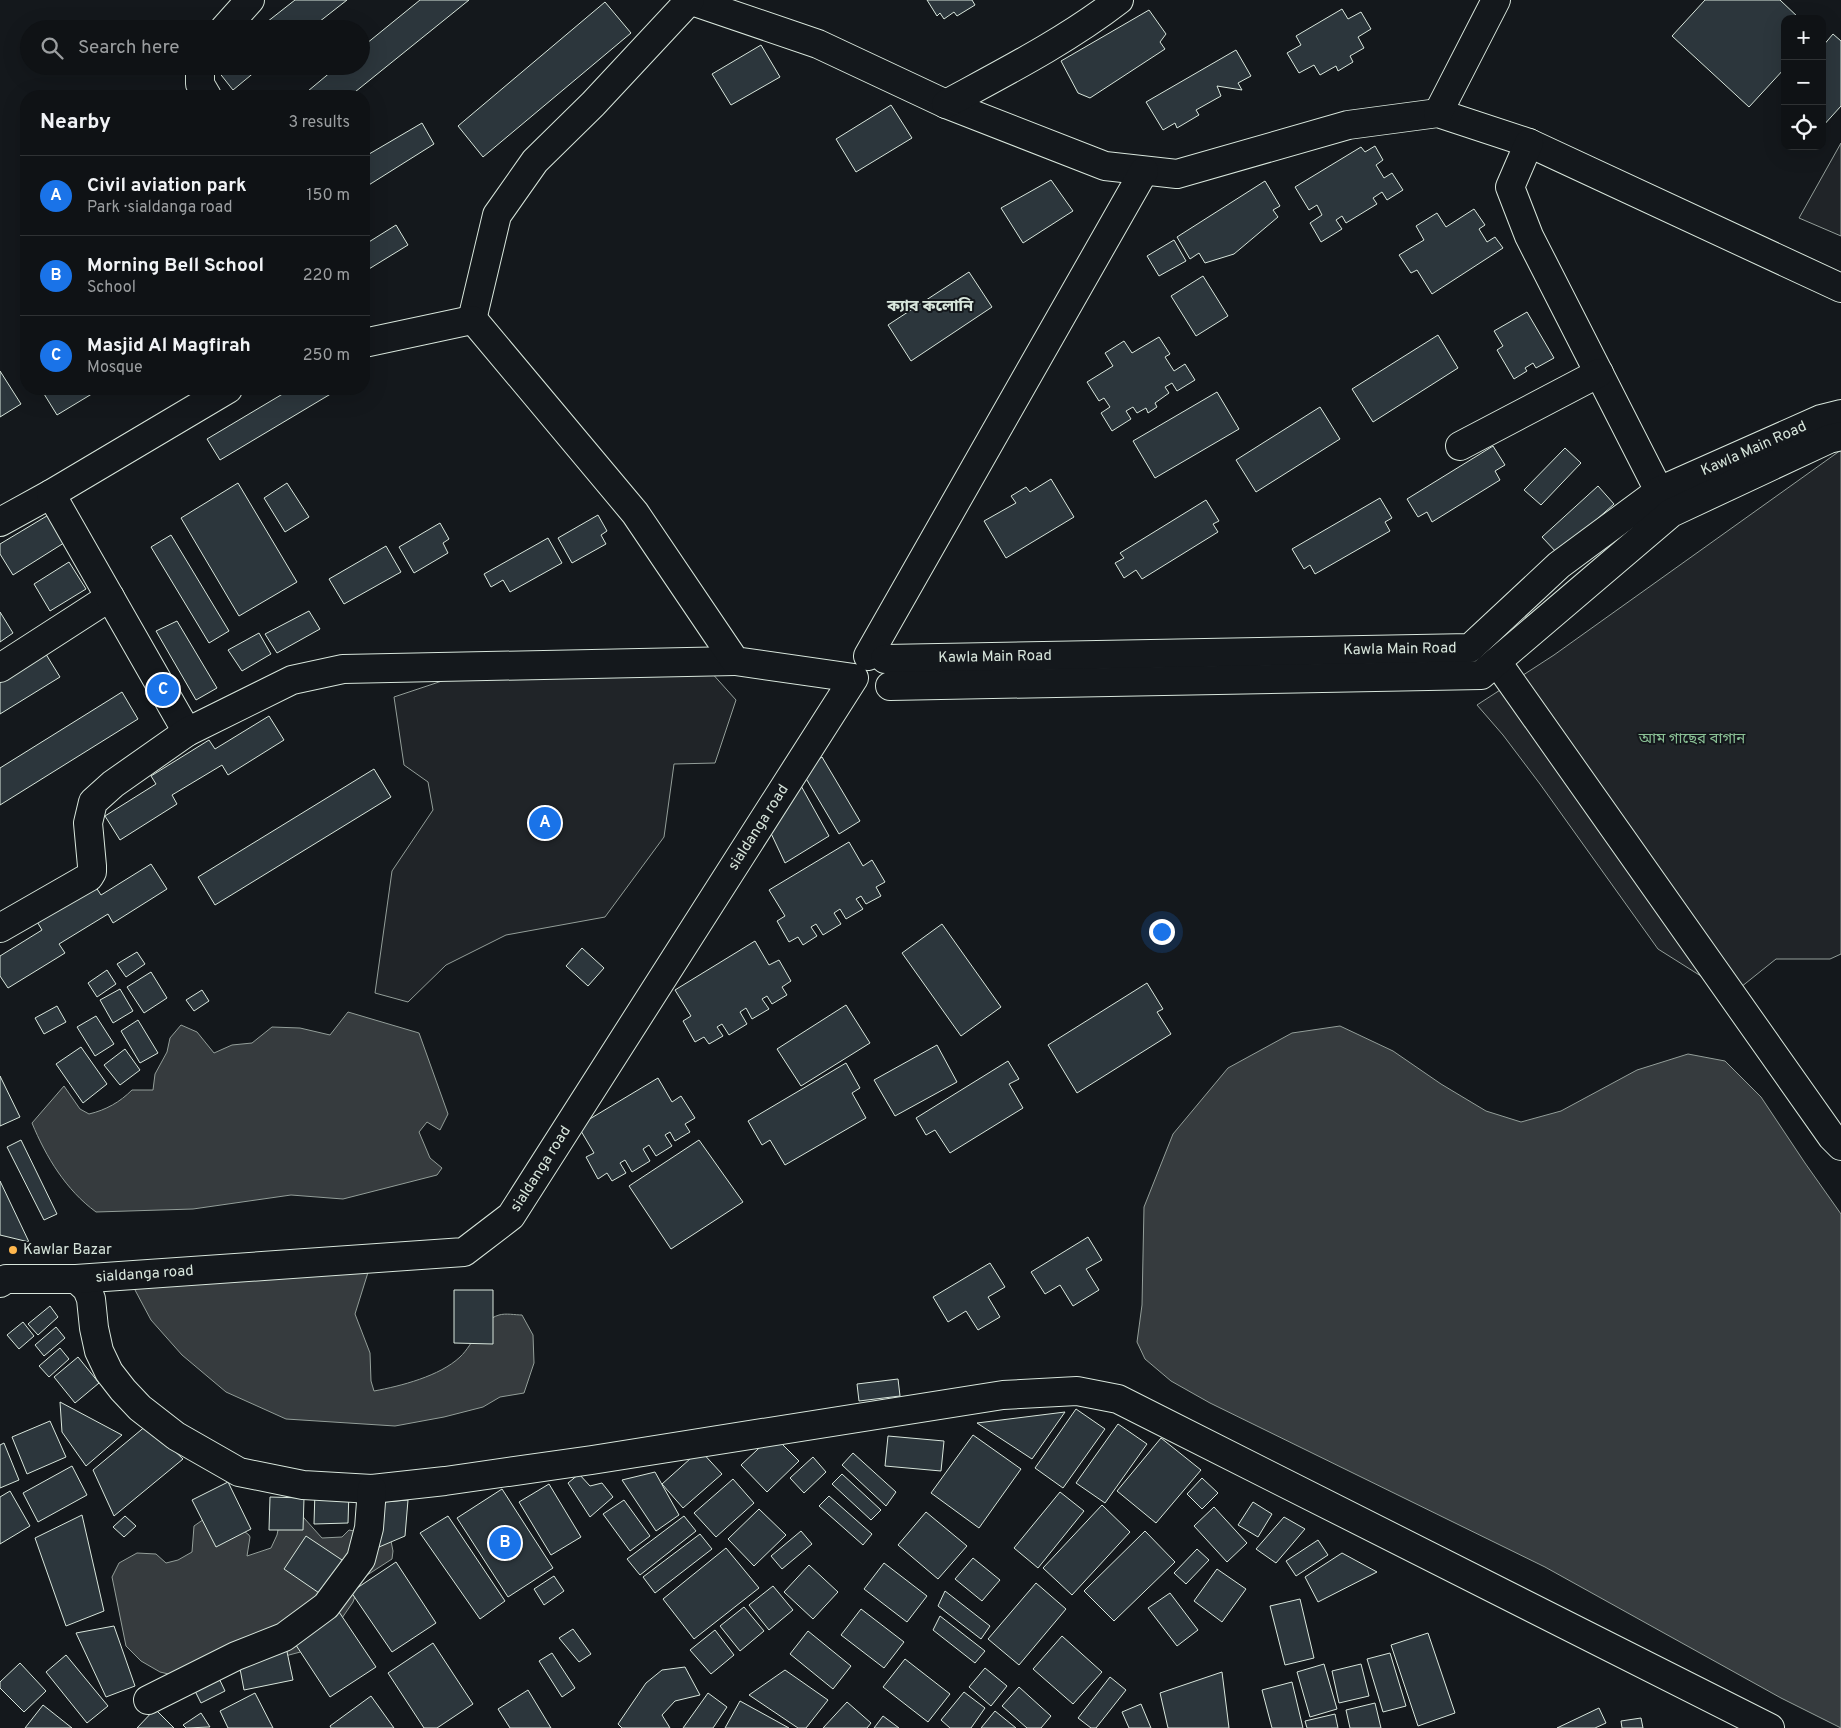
<!DOCTYPE html>
<meta charset="utf-8">
<style>
body{margin:0;font-family:Overpass,"Noto Sans Bengali",sans-serif;background:#181b1e;color:#f1f3f6}
.controls{position:absolute;right:15px;top:15px;display:grid;overflow:hidden;border-radius:10px;box-shadow:0 5px 20px #0002}
.controls button{width:45px;height:45px;display:grid;place-items:center;padding:0;border:0;border-bottom:1px solid #2f3234;background:#0f1215;color:#f1f3f6;font:25px sans-serif}
.you{position:absolute;left:1161px;top:931px;width:18px;height:18px;margin:-12px;border:4px solid #fff;border-radius:50%;background:#1a73e8;box-shadow:0 0 0 8px #1a73e833}
.badge{display:grid;place-items:center;width:32px;height:32px;border-radius:50%;background:#1a73e8;color:#fff;font-size:16px;font-weight:700}
.pin{position:absolute;translate:-50% -50%;border:2px solid #fff;box-shadow:0 1px 5px #0006}
.list{margin:0;padding:0;list-style:none}
h2{display:flex;justify-content:space-between;align-items:center;height:65px;margin:0;padding:0 20px;font-size:21px}
h2 small{font-size:16px;font-weight:400;color:#9b9ea0}
.list li{display:grid;grid-template-columns:32px 1fr auto;gap:15px;align-items:center;box-sizing:border-box;height:80px;padding:0 20px;border-top:1px solid #2f3234}
.list b{display:block;font-size:19px;white-space:nowrap}
.list p{margin:0;font-size:16px;white-space:nowrap;color:#9b9ea0}
.list em{font-size:16px;font-style:normal;color:#9b9ea0}
.icon{flex:none;width:28px;height:28px;fill:none;stroke:currentColor;stroke-width:2;stroke-linecap:round;stroke-linejoin:round}
.map{position:relative;flex:none;width:1841px;height:1728px;overflow:hidden}
.search{position:absolute;background:#0f1215;box-shadow:0 5px 20px #0002;left:20px;top:20px;width:350px;height:55px;display:flex;align-items:center;gap:12px;box-sizing:border-box;padding:0 18px;border-radius:28px;color:#9b9ea0;font-size:19px}
.panel{position:absolute;background:#0f1215;box-shadow:0 5px 20px #0002;left:20px;top:90px;width:350px;height:305px;border-radius:20px}
.map>svg:first-child{display:block}
.green{fill:#202428;stroke:#939e99}
.water{fill:#363b3e;stroke:#939e99}
.building{fill:#2c363c;stroke:#d8e6dc}
.lines{fill:none;stroke-linecap:round;stroke-linejoin:round}
.minor-casing{stroke:#d8e6dc;stroke-width:30}
.minor{stroke:#14181c;stroke-width:28}
.poi-dot{fill:#ffb74d;stroke:#14181c;stroke-width:2}
.labels{text-anchor:middle;dominant-baseline:central;stroke-width:4;stroke-linejoin:round;paint-order:stroke}
.street-label{font-size:15px;fill:#d8e6dc;stroke:#14181c}
.park-label{font-size:15px;fill:#8ac095;stroke:#14181c}
.poi-label{font-size:15px;fill:#d8e6dc;stroke:#14181c;text-anchor:start}
.neighbourhood-label{font-size:16px;font-weight:bold;fill:#d8e6dc;stroke:#14181c}
</style>
<div class="map">
<svg width="1841" height="1728" viewBox="0 0 1841 1728">
<rect width="100%" height="100%" fill="#14181c"/>
<g class="green">
<path d="M1841 143V236L1799 218Z"/>
<path d="M1841 450V954L1830 959H1776L1731 995 1658 949 1540 784 1503 735 1477 705 1554 655Z"/>
<path d="M710 671 736 700 715 763 674 764 664 837 605 917 506 935 446 965 408 1002 375 993 392 871 433 810 428 782 404 765 394 697 460 675Z"/>
</g>
<g class="water">
<path d="M348 1012 419 1033 448 1114 440 1130 427 1122 419 1132 430 1158 442 1168 437 1175 343 1199 291 1195 193 1209 96 1212C66 1190 46 1157 32 1123L64 1086 80 1109 89 1114C106 1110 120 1102 132 1090H153L155 1074 167 1052 170 1038 181 1025 197 1032 214 1053 232 1045 252 1043 272 1027 300 1028 330 1035Z"/>
<path d="M1340 1026 1393 1051 1441 1084 1486 1111 1521 1122 1561 1111 1637 1070 1688 1054 1725 1061 1761 1097 1805 1163 1841 1214V1728L1781 1698 1545 1567 1210 1403 1171 1381 1145 1359 1137 1342 1142 1305 1144 1207 1173 1134 1228 1068 1292 1033Z"/>
<path d="M370 1266 355 1314 370 1353 371 1381 374 1391C401 1386 440 1376 460 1357 474 1344 479 1321 499 1315 506 1313 515 1315 522 1315L533 1335 534 1363 524 1393 500 1397 483 1407 444 1417 395 1426 286 1419 226 1392 182 1355 151 1320 135 1290 161 1270Z"/>
<path d="M298 1508 304 1518 322 1538 342 1537 349 1530 380 1536 391 1541 393 1551 392 1559 361 1579 353 1602 331 1634 308 1650 194 1680 160 1672 141 1661 126 1646 112 1577 119 1563 137 1553 156 1554 166 1563 178 1560 192 1552 194 1526 217 1510 249 1535 250 1537 247 1556 271 1548 277 1535 280 1520Z"/>
</g>
<g class="building">
<path d="M295 0H347L310 29H258Z"/>
<path d="M420 0H469L350 96H302L338 66H361V48Z"/>
<path d="M927 0H972L975 5 957 16 954 12 944 19 940 13 937 16Z"/>
<path d="M1705 0H1780L1800 19H1785V68L1749 107 1672 36Z"/>
<path d="M605 2 631 33 483 157 458 126Z"/>
<path d="M1342 9 1348 19 1361 12 1371 29 1358 37 1364 48 1350 56 1353 62 1338 71 1336 66 1320 75 1314 65 1299 73 1287 53 1301 45 1296 36Z"/>
<path d="M1149 10 1166 34 1160 42 1165 49 1090 98 1078 93 1061 61Z"/>
<path d="M1833 34 1841 41V106L1822 127V47Z"/>
<path d="M761 45 780 77 731 105 712 74Z"/>
<path d="M1236 50 1251 76 1238 83 1242 90 1217 86 1221 96 1196 110 1199 115 1177 128 1175 123 1163 130 1146 102Z"/>
<path d="M214 66H262L233 90Z"/>
<path d="M891 105 912 138 856 172 836 139Z"/>
<path d="M422 123 434 144 364 188V157Z"/>
<path d="M1375 146 1383 160 1376 165 1384 178 1392 173 1403 190 1387 200 1382 192 1373 198 1377 204 1346 223 1342 216 1336 220 1342 229 1321 242 1310 223 1322 215 1317 205 1309 210 1295 187 1361 147 1365 152Z"/>
<path d="M1051 180 1073 211 1023 243 1001 208Z"/>
<path d="M1265 181 1280 206 1273 210 1278 217 1234 254 1205 263 1199 253 1190 259 1177 237Z"/>
<path d="M1474 209 1485 225 1479 229 1487 242 1495 237 1503 248 1432 294 1417 270 1411 273 1399 255 1424 240 1416 226 1437 213 1446 227Z"/>
<path d="M396 225 408 245 364 272V245Z"/>
<path d="M1174 240 1186 261 1159 276 1147 256Z"/>
<path d="M969 272 992 307 911 361 888 325Z"/>
<path d="M1203 276 1228 316 1196 336 1171 296Z"/>
<path d="M1527 312 1554 358 1536 368 1533 363 1525 368 1527 371 1514 379 1497 350 1503 346 1494 331Z"/>
<path d="M1438 335 1458 368 1373 422 1352 389Z"/>
<path d="M1159 337 1170 354 1165 357 1174 371 1185 364 1195 380 1177 391 1172 383 1165 387 1169 393 1155 403 1157 407 1148 413 1146 408 1137 413 1133 407 1126 411 1131 419 1112 431 1101 413 1110 407 1104 398 1099 401 1087 382 1113 366 1105 353 1124 341 1132 353Z"/>
<path d="M0 371 21 404 0 417Z"/>
<path d="M41 389H100L57 415Z"/>
<path d="M291 389H339L220 460 207 439Z"/>
<path d="M1217 392 1239 429 1155 478 1133 441Z"/>
<path d="M1320 407 1340 439 1256 492 1236 460Z"/>
<path d="M1493 446 1505 465 1495 471 1500 480 1432 522 1427 512 1418 517 1407 499Z"/>
<path d="M1565 448 1581 463 1541 505 1524 490Z"/>
<path d="M1051 479 1074 517 1006 558 984 521 1016 503 1011 496 1026 487 1030 492Z"/>
<path d="M238 483 297 582 239 616 181 518Z"/>
<path d="M287 483 309 517 285 532 264 498Z"/>
<path d="M1598 486 1614 504 1558 554 1542 537Z"/>
<path d="M1380 498 1392 518 1385 522 1390 531 1315 574 1310 565 1304 569 1292 549Z"/>
<path d="M1206 500 1219 521 1213 524 1218 532 1142 579 1136 570 1124 578 1115 563 1124 558 1120 553Z"/>
<path d="M50 514 67 541 13 575 0 554V544Z"/>
<path d="M598 515 607 531 601 535 606 544 572 563 558 538Z"/>
<path d="M440 523 449 539 443 543 448 553 414 573 399 547Z"/>
<path d="M171 535 229 631 209 643 151 547Z"/>
<path d="M548 538 562 563 510 592 503 580 491 587 484 574Z"/>
<path d="M386 546 401 572 344 604 329 579Z"/>
<path d="M69 562 86 589 50 611 34 584Z"/>
<path d="M309 611 320 629 277 653 265 634Z"/>
<path d="M0 612 13 633 0 642Z"/>
<path d="M177 621 217 688 196 700 156 631Z"/>
<path d="M259 633 271 654 242 671 228 650Z"/>
<path d="M44 651 60 677 0 714V677Z"/>
<path d="M122 692 138 719 0 805V768Z"/>
<path d="M269 716 284 740 228 775 222 765 172 795 177 804 120 840 105 816 156 784 151 776 209 740 215 749Z"/>
<path d="M822 757 860 821 839 834 801 770Z"/>
<path d="M374 769 391 797 215 905 198 877Z"/>
<path d="M800 784 829 836 785 863 768 827Z"/>
<path d="M849 842 863 866 872 860 885 882 876 887 881 896 866 904 861 896 856 899 863 909 846 919 840 909 834 913 841 924 823 935 816 924 811 927 817 936 803 945 798 937 789 942 777 921 785 916 769 890Z"/>
<path d="M151 864 167 889 113 923 108 914 59 944 65 953 8 988 0 976V956L42 930 36 920 94 884 101 895Z"/>
<path d="M942 924 1001 1007 961 1036 902 953Z"/>
<path d="M755 941 769 965 779 960 791 981 782 987 787 995 772 1004 767 996 762 999 769 1009 752 1019 746 1008 740 1012 747 1024 729 1035 722 1024 717 1027 723 1036 709 1044 704 1037 695 1042 683 1021 691 1016 675 990Z"/>
<path d="M582 948 604 968 588 986 566 966Z"/>
<path d="M137 952 145 964 126 977 117 964Z"/>
<path d="M107 970 116 984 97 997 88 983Z"/>
<path d="M151 972 167 998 144 1013 127 987Z"/>
<path d="M1147 983 1163 1009 1157 1012 1171 1034 1077 1093 1048 1045Z"/>
<path d="M120 989 133 1011 113 1023 100 1000Z"/>
<path d="M202 990 209 1001 194 1011 186 1000Z"/>
<path d="M846 1005 870 1043 801 1086 777 1049Z"/>
<path d="M57 1006 66 1022 44 1034 35 1018Z"/>
<path d="M96 1016 114 1044 95 1056 77 1027Z"/>
<path d="M138 1020 158 1053 140 1063 121 1031Z"/>
<path d="M937 1045 957 1082 895 1116 874 1080Z"/>
<path d="M81 1047 107 1084 83 1103 56 1064Z"/>
<path d="M125 1049 140 1070 120 1085 104 1065Z"/>
<path d="M1008 1061 1019 1079 1009 1084 1023 1108 950 1153 935 1130 926 1135 916 1118Z"/>
<path d="M846 1063 860 1088 852 1093 866 1118 785 1165 770 1140 762 1145 748 1121Z"/>
<path d="M0 1076 20 1117 0 1126Z"/>
<path d="M658 1078 672 1102 681 1096 695 1118 685 1124 690 1132 675 1141 670 1132 665 1135 672 1146 656 1156 649 1145 643 1149 650 1161 632 1172 625 1160 620 1163 626 1173 612 1181 607 1173 598 1179 586 1157 594 1153 578 1126Z"/>
<path d="M21 1140 57 1214 44 1220 7 1147Z"/>
<path d="M699 1140 743 1202 671 1249 629 1186Z"/>
<path d="M0 1181 29 1242 0 1235Z"/>
<path d="M1088 1237 1102 1260 1086 1269 1099 1290 1073 1306 1060 1285 1045 1294 1031 1272Z"/>
<path d="M990 1263 1005 1287 988 1297 1000 1317 978 1330 966 1311 948 1322 933 1297Z"/>
<path d="M454 1290H493V1344L454 1343Z"/>
<path d="M50 1306 58 1317 38 1335 28 1324Z"/>
<path d="M23 1322 34 1336 19 1349 7 1335Z"/>
<path d="M56 1327 65 1338 44 1356 35 1345Z"/>
<path d="M60 1348 69 1359 49 1377 39 1366Z"/>
<path d="M78 1357 99 1383 75 1403 54 1377Z"/>
<path d="M898 1379 900 1396 859 1401 857 1384Z"/>
<path d="M60 1402 122 1435 86 1466 62 1432Z"/>
<path d="M1076 1409 1105 1429 1063 1488 1035 1468Z"/>
<path d="M1065 1412 1032 1459 977 1423Z"/>
<path d="M50 1421 66 1457 27 1474 12 1437Z"/>
<path d="M1118 1424 1147 1444 1105 1503 1076 1483Z"/>
<path d="M147 1425 183 1459 114 1516 93 1470Z"/>
<path d="M773 1435 799 1461 767 1492 741 1465Z"/>
<path d="M973 1435 1021 1469 979 1528 931 1493Z"/>
<path d="M888 1436 944 1441 941 1471 885 1466Z"/>
<path d="M1161 1438 1201 1470 1156 1523 1117 1491Z"/>
<path d="M4 1443 19 1480 0 1488V1445Z"/>
<path d="M700 1450 722 1474 683 1508 662 1484Z"/>
<path d="M853 1453 896 1492 886 1506 842 1465Z"/>
<path d="M813 1457 826 1472 804 1493 790 1478Z"/>
<path d="M72 1466 87 1495 38 1522 23 1493Z"/>
<path d="M655 1472 679 1515 656 1531 622 1480Z"/>
<path d="M579 1474 590 1486 602 1483 613 1497 590 1517 568 1483Z"/>
<path d="M842 1474 881 1510 871 1520 832 1484Z"/>
<path d="M1202 1478 1218 1493 1202 1509 1187 1494Z"/>
<path d="M733 1479 754 1503 716 1537 694 1513Z"/>
<path d="M228 1482 251 1529 216 1547 192 1500Z"/>
<path d="M549 1484 581 1537 551 1555 519 1502Z"/>
<path d="M502 1489 553 1568 508 1597 457 1518Z"/>
<path d="M315 1490 349 1491 348 1523 314 1524Z"/>
<path d="M10 1491 30 1526 0 1544V1497Z"/>
<path d="M1060 1492 1084 1511 1038 1568 1014 1548Z"/>
<path d="M829 1496 872 1534 863 1545 819 1506Z"/>
<path d="M270 1497 304 1498 303 1530H269Z"/>
<path d="M408 1500 405 1536 372 1550V1503Z"/>
<path d="M624 1500 650 1536 630 1551 603 1514Z"/>
<path d="M1253 1502 1272 1514 1258 1537 1238 1525Z"/>
<path d="M1102 1505 1130 1532 1072 1595 1043 1568Z"/>
<path d="M1214 1507 1247 1543 1227 1562 1194 1526Z"/>
<path d="M759 1509 786 1535 754 1566 728 1539Z"/>
<path d="M926 1512 967 1546 938 1579 898 1545Z"/>
<path d="M82 1515 104 1611 66 1626 35 1538Z"/>
<path d="M125 1516 136 1526 124 1537 113 1527Z"/>
<path d="M448 1516 505 1601 480 1619 420 1533Z"/>
<path d="M684 1516 696 1531 640 1575 627 1559Z"/>
<path d="M1284 1517 1305 1529 1276 1563 1256 1549Z"/>
<path d="M801 1531 812 1544 782 1569 771 1556Z"/>
<path d="M1145 1531 1175 1562 1114 1621 1084 1591Z"/>
<path d="M700 1534 712 1549 655 1593 643 1577Z"/>
<path d="M306 1536 348 1564 325 1597 284 1569Z"/>
<path d="M1318 1540 1328 1555 1296 1576 1286 1561Z"/>
<path d="M726 1548 759 1588 694 1639 663 1599Z"/>
<path d="M1197 1549 1209 1560 1186 1584 1174 1573Z"/>
<path d="M1342 1553 1377 1572 1318 1602 1305 1577Z"/>
<path d="M973 1558 1000 1580 982 1601 955 1579Z"/>
<path d="M396 1562 436 1623 392 1652 351 1592Z"/>
<path d="M884 1563 927 1596 907 1622 864 1589Z"/>
<path d="M809 1565 838 1592 813 1619 784 1592Z"/>
<path d="M1217 1569 1246 1589 1222 1622 1194 1601Z"/>
<path d="M554 1576 564 1591 544 1605 534 1589Z"/>
<path d="M1036 1583 1066 1609 1019 1665 988 1639Z"/>
<path d="M773 1586 793 1610 769 1630 749 1605Z"/>
<path d="M945 1591 990 1626 981 1639 938 1606Z"/>
<path d="M1170 1593 1198 1630 1177 1646 1148 1608Z"/>
<path d="M1300 1599 1314 1658 1285 1665 1270 1606Z"/>
<path d="M335 1606 376 1667 330 1697 290 1636Z"/>
<path d="M744 1607 764 1631 740 1651 720 1626Z"/>
<path d="M861 1609 904 1642 884 1668 841 1635Z"/>
<path d="M940 1616 985 1651 975 1663 933 1630Z"/>
<path d="M114 1626 135 1686 106 1697 76 1633Z"/>
<path d="M573 1629 591 1654 579 1662 559 1638Z"/>
<path d="M715 1630 734 1655 711 1674 690 1650Z"/>
<path d="M808 1631 851 1666 833 1689 790 1654Z"/>
<path d="M1428 1633 1455 1713 1418 1726 1391 1645Z"/>
<path d="M1062 1636 1102 1672 1073 1704 1033 1669Z"/>
<path d="M433 1643 473 1704 437 1728H424L388 1673Z"/>
<path d="M286 1647 293 1680 244 1690 238 1658Z"/>
<path d="M552 1653 575 1688 562 1697 539 1661Z"/>
<path d="M1390 1653 1406 1706 1383 1712 1367 1659Z"/>
<path d="M66 1655 108 1706 87 1723 46 1672Z"/>
<path d="M905 1659 950 1694 928 1722 883 1687Z"/>
<path d="M20 1663 46 1691 24 1712 0 1688V1682Z"/>
<path d="M1324 1664 1337 1709 1310 1717 1297 1672Z"/>
<path d="M1361 1664 1369 1696 1339 1703 1332 1671Z"/>
<path d="M685 1667 700 1695 675 1701 662 1715 670 1728H622L618 1724 646 1683 662 1670Z"/>
<path d="M985 1668 1007 1686 991 1706 969 1687Z"/>
<path d="M785 1670 828 1700 806 1728H798L749 1695Z"/>
<path d="M216 1672 225 1691 201 1703 192 1685Z"/>
<path d="M1222 1672 1229 1728H1168L1160 1693Z"/>
<path d="M1110 1677 1126 1690 1096 1728H1091L1078 1718Z"/>
<path d="M1292 1682 1303 1728H1272L1262 1690Z"/>
<path d="M1019 1687 1051 1716 1041 1728H1027L1002 1706Z"/>
<path d="M528 1690 551 1728H510L498 1709Z"/>
<path d="M964 1692 985 1708 971 1728H950L941 1720Z"/>
<path d="M255 1693 273 1728H228L220 1711Z"/>
<path d="M708 1693 727 1707 713 1728H683Z"/>
<path d="M371 1696 394 1728H331L330 1726Z"/>
<path d="M740 1701 789 1728H725Z"/>
<path d="M847 1702 871 1723 867 1728H823Z"/>
<path d="M1375 1703 1381 1728H1350L1346 1710Z"/>
<path d="M1141 1704 1151 1728H1129L1122 1712Z"/>
<path d="M43 1705 72 1728H25Z"/>
<path d="M1599 1708 1606 1723 1595 1728H1557Z"/>
<path d="M155 1709 174 1728H137Z"/>
<path d="M995 1711 1016 1728H981Z"/>
<path d="M201 1713 210 1727 186 1728 183 1725Z"/>
<path d="M1335 1714 1338 1728H1307L1305 1721Z"/>
<path d="M883 1716 899 1728H874Z"/>
<path d="M1641 1718 1643 1728H1622L1621 1721Z"/>
</g>
<g class="lines">
<g class="minor-casing">
<g id="minor">
<path d="M689 0 818 44 946 104 1105 166 1177 174 1348 125 1438 113 1529 143 1841 288"/>
<path d="M224 29 250 0"/>
<path d="M200 66V84L207 96"/>
<path d="M946 104C1005 72 1066 41 1119 0"/>
<path d="M1438 113 1496 0"/>
<path d="M1529 143 1510 187 1529 236 1659 491"/>
<path d="M472 320 497 215 535 161 593 104 690 0"/>
<path d="M1460 446 1599 373"/>
<path d="M0 522 51 494"/>
<path d="M868 656 1144 171"/>
<path id="s1" d="M885 659 1470 648 1559 565 1659 491 1821 419 1841 414"/>
<path d="M1497 662 1832 1137 1841 1146"/>
<path d="M0 668 110 597"/>
<path d="M890 686 1481 675 1671 513 1829 439 1841 436"/>
<path d="M187 732 51 494 228 389"/>
<path d="M0 928 89 877 92 872V866L88 823 93 802 113 784 187 732 292 680 343 669 735 661"/>
<path d="M76 1279 87 1289 91 1299 94 1328 99 1351 109 1372 123 1390 140 1408 176 1436 239 1472 303 1485 372 1489 445 1481 592 1460 1003 1395 1077 1391 1118 1399 1770 1728"/>
<path id="s2" d="M0 1283 6 1279H76L464 1252 511 1216 854 678 735 661 635 513 476 323 472 320 467 321 364 343"/>
<path d="M148 1700 236 1656 284 1637 326 1606 361 1559 369 1528 372 1489"/>
</g>
</g>
<use href="#minor" class="minor"/>
</g>
<circle class="poi-dot" cx="13" cy="1250" r="5"/>
<g class="labels">
<g class="street-label">
<text stroke="none"><textPath href="#s1" startOffset="935">Kawla Main Road</textPath></text>
<text stroke="none"><textPath href="#s1" startOffset="515">Kawla Main Road</textPath></text>
<text stroke="none"><textPath href="#s1" startOffset="110">Kawla Main Road</textPath></text>
<text stroke="none"><textPath href="#s2" startOffset="986">sialdanga road</textPath></text>
<text stroke="none"><textPath href="#s2" startOffset="581">sialdanga road</textPath></text>
<text stroke="none"><textPath href="#s2" startOffset="146">sialdanga road</textPath></text>
</g>
<g class="park-label">
<text x="1692" y="739">আম গাছের বাগান</text>
</g>
<g class="poi-label">
<text x="23" y="1250">Kawlar Bazar</text>
</g>
<g class="neighbourhood-label">
<text x="930" y="307">ক্যাব কলোনি</text>
</g>
</g>
</svg>
<div class="controls">
<button>+</button>
<button>−</button>
<button><svg class="icon" aria-label="locate" viewBox="0 0 24 24"><circle cx="12" cy="12" r="6"/><path d="M12 2v4M12 18v4M2 12h4M18 12h4"/></svg></button>
</div>
<div class="you"></div>
<div class="pin badge" style="left:545px;top:823px">A</div>
<div class="pin badge" style="left:505px;top:1543px">B</div>
<div class="pin badge" style="left:163px;top:690px">C</div>
<div class="search"><svg class="icon" aria-label="search" viewBox="0 0 24 24"><circle cx="10" cy="10" r="6"/><path d="M15 15l6 6"/></svg>Search here</div>
<section class="panel">
<h2>Nearby<small>3 results</small></h2>
<ul class="list">
<li><span class="badge">A</span><div><b>Civil aviation park</b><p>Park · sialdanga road</p></div><em>150 m</em></li>
<li><span class="badge">B</span><div><b>Morning Bell School</b><p>School</p></div><em>220 m</em></li>
<li><span class="badge">C</span><div><b>Masjid Al Magfirah</b><p>Mosque</p></div><em>250 m</em></li>
</ul>
</section>
</div>
